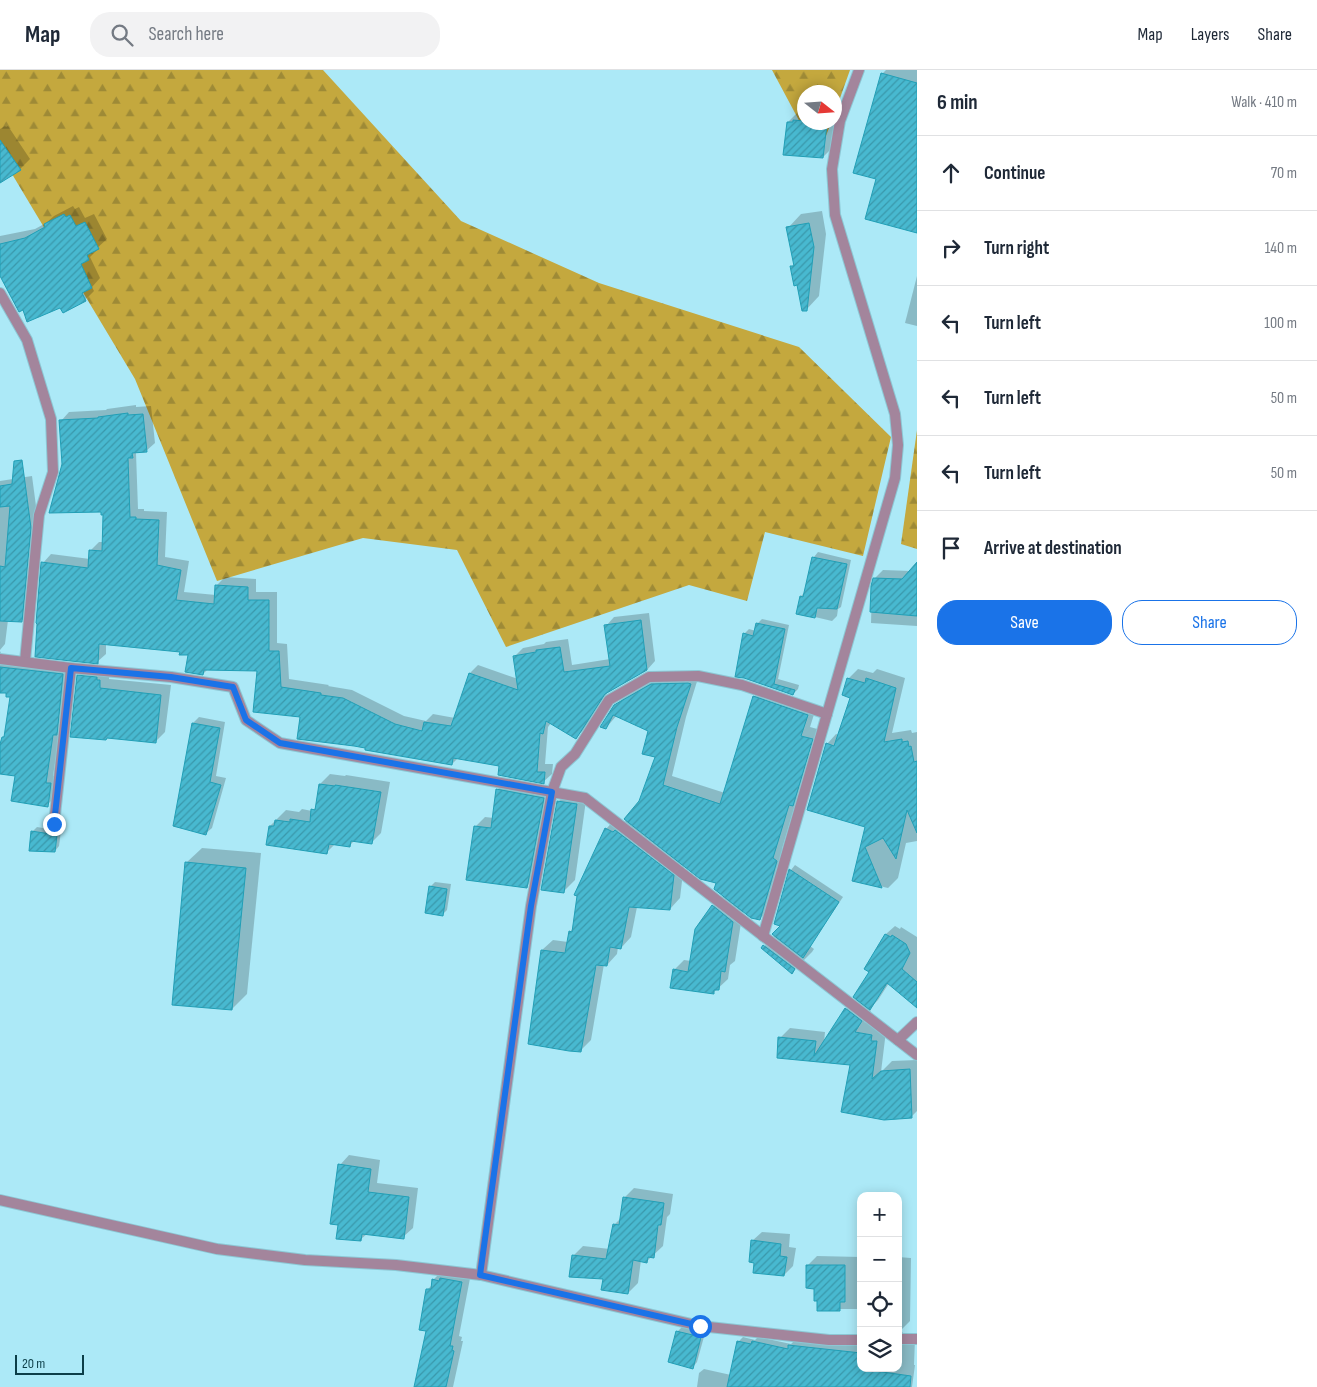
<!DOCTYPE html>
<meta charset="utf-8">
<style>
body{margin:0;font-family:"Sofia Sans Condensed",sans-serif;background:#f2f2f3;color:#1f2937}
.controls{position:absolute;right:15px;bottom:15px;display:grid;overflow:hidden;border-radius:10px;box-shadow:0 2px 12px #0003}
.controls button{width:45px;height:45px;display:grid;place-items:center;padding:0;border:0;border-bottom:1px solid #e0e1e3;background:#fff;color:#1f2937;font:25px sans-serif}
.compass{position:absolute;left:797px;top:15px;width:45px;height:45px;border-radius:50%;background:#fff;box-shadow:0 2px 12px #0003;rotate:107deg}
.scale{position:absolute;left:15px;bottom:12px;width:69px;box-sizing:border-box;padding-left:5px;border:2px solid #0c3e48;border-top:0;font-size:14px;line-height:18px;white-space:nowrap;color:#0c3e48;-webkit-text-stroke:4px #ace9f7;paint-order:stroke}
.stop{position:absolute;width:15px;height:15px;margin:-11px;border:4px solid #1a73e8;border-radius:50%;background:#fff}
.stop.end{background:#1a73e8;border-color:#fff;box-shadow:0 1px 5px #0008}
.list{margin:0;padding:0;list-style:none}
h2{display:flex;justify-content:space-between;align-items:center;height:65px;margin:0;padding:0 20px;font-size:21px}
h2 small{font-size:16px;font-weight:400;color:#747a83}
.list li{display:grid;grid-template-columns:32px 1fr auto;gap:15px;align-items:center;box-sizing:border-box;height:75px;padding:0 20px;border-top:1px solid #e0e1e3}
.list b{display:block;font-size:19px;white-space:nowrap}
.list em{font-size:16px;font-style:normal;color:#747a83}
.actions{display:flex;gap:10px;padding:15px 20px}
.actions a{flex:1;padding:11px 0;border:1px solid #1a73e8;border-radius:20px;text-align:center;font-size:18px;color:#1a73e8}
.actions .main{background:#1a73e8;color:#fff}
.icon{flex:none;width:28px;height:28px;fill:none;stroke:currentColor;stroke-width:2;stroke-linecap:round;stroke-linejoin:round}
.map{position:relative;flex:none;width:917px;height:1317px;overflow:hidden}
header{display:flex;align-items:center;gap:30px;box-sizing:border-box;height:70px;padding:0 25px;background:#fff;border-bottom:1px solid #e0e1e3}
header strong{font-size:24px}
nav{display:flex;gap:28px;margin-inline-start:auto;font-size:18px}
.search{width:350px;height:45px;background:#f2f2f3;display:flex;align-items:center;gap:12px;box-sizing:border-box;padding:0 18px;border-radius:20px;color:#747a83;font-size:19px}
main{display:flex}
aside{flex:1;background:#fff}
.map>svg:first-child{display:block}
.forest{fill:url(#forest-firs)}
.shadow{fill:#0003}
.building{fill:url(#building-hatch);stroke:#219fb6}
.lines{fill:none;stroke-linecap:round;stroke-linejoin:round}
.street-casing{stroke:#8cc7d4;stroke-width:12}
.street{stroke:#a3859c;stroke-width:10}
.route{stroke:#1a73e8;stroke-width:6}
</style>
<header>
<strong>Map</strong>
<div class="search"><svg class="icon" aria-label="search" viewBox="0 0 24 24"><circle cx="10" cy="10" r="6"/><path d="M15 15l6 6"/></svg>Search here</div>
<nav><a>Map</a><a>Layers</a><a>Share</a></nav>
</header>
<main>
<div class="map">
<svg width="917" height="1317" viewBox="0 0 917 1317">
<defs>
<pattern id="forest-firs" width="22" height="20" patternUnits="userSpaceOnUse" patternTransform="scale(1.25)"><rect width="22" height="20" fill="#c4a83e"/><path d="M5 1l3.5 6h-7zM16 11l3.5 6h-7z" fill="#9e8a36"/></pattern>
<pattern id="building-hatch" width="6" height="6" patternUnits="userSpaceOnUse" patternTransform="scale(1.25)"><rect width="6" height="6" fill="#48b9d0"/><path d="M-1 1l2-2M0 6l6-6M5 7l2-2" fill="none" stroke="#3a98ab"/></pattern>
</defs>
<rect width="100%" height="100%" fill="#ace9f7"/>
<g class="forest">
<path d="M0 0H323L461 151 599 213 799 277 891 367 863 486 765 462 747 531 689 515 506 577 457 480 363 468 217 511 135 309 0 84Z"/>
<path d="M772 0H850L835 42 834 22H804V52L831 53 818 86Z"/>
<path d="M917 360V479L901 474Z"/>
</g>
<g class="shadow">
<path d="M886 0H917V162L878 108 882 4Z"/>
<path d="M804 40V52H834V44H837L833 77 823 87 788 52 798 42H802Z"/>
<path d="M5 56 6 57 8 56 30 89 20 99 0 112V59Z"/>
<path d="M73 136 75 139 79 137 85 148 94 144 107 169 96 179 97 180 90 187 100 208 92 217 94 221 85 230 61 236 23 239 0 203V166L35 159 46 153 54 146Z"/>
<path d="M822 141 826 164 819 226 806 240 798 214 791 197 794 194 788 158 801 144Z"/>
<path d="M917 206V256L905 253Z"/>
<path d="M136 335V337L151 336 155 373 146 381 136 383 138 439H144V441L167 442 165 487 189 491 184 522 216 525 217 515 225 507 256 509V522H277V573L287 574 289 609 329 615 328 616 352 620 404 646 426 651 433 644 455 648 470 603 478 595 518 609 515 586 523 578 544 574 546 572 568 569 572 595 610 589 606 556 614 547 649 543 655 591 647 600 609 620 585 659 576 667 551 653 548 657 545 694H553L552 704 543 712 500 695 458 688 452 694 367 677 301 646 258 599H208L203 604 189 584 181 581 106 573V584L97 592 43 493 51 484 90 489 91 480 99 472H104V444L63 394 61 351 69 342 106 340 107 339Z"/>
<path d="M32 406 38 451 29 544 21 551 8 550 5 574 0 580V411Z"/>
<path d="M818 482 851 490 841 537 838 539 837 546 832 551 798 543 801 526 805 522 814 487Z"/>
<path d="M917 494V556L871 553 872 516 874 509 883 500 911 501Z"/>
<path d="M762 549 789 555 778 609 799 615 798 619 793 624 745 607 744 564 749 559 756 561 757 554Z"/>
<path d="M0 581 4 590 70 597 53 706H58L54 728 47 735 16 705 0 703V672H2L3 667 5 665 11 626 7 622H0Z"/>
<path d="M88 596 110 600 109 609 171 615 165 662 155 672 78 606Z"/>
<path d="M858 599 873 603 877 599 905 608 892 663 911 660 912 663 917 662V771L906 773 898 808 888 818 854 810 866 756 827 674 836 664 839 665 852 627 848 609Z"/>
<path d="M661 605H699L686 647 672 706 725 723 754 627 764 617 817 635 810 657 821 660 802 725 796 732 782 779 786 782 769 839 760 849 743 840 735 891 730 895 728 909 713 923 674 900 684 890 691 891 713 836 724 825 717 812 684 794 680 828 670 839 637 837 631 867 621 878 618 877 617 884 607 895 604 894 591 970 580 981 530 973 542 880 553 870 568 872 570 862 573 858 606 759 616 748 625 752 640 732 656 687 649 661 617 645 606 658 615 636 625 626Z"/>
<path d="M199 647 225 652 216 706 226 708 212 758 205 764 193 653Z"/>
<path d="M330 704 345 706 346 705 390 712 381 763 371 773 355 770 349 776 335 774 326 783 270 756 286 740 299 742 302 739 312 741 317 736 320 714Z"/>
<path d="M507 710 553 719 537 806 527 816 475 757 485 747 494 748 497 720Z"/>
<path d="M570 720 587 723 575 810 563 822 559 731Z"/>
<path d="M37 757 61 761 59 776 55 781 32 762Z"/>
<path d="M202 778 261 783 247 924 232 939 186 793Z"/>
<path d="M795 795 843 827 810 876 814 879 812 882 792 902 763 878 775 865 782 855 775 853 791 800Z"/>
<path d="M435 812 451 814 447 840 442 845 430 817Z"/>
<path d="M895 856 900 859 901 857 917 867V936L889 913 878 930 869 939 871 941 864 952 881 955 886 961 881 1002 892 991 917 990V1041L911 1047 851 994 778 987 780 968 790 958 825 962 824 973 846 939 857 928 870 902 865 899 886 864Z"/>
<path d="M349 1085 380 1090 377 1113 418 1118 413 1158 403 1167 367 1164 361 1169 339 1154 340 1095Z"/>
<path d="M634 1118 673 1124 670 1144 667 1147 663 1176 647 1191 641 1190 638 1213 628 1223 573 1186 583 1176 610 1179 614 1155 621 1148 624 1128Z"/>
<path d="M762 1162 790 1164 789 1177 796 1178 793 1196 784 1205 755 1192 752 1171Z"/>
<path d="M817 1186 861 1187V1239H818V1230L815 1217 807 1196Z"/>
<path d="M898 1187 911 1188 910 1251 901 1260 904 1265 915 1269 914 1295H915L912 1317H697L699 1303 704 1299 731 1305 738 1272 743 1267 755 1270 758 1267 791 1274 800 1265 861 1273V1298H898Z"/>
<path d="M443 1200 471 1203 459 1266 462 1267 461 1271H463L453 1317H415L427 1260 428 1219 433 1214V1210Z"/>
<path d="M682 1257 705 1263 697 1292 693 1297 677 1262Z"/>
</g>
<g class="building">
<path d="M881 3 917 13V163L865 149 876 109 853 103Z"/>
<path d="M793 50 804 51V52L827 54 823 88 783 85 787 52H793Z"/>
<path d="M0 70 21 100 0 113Z"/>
<path d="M64 144 66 147 70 145 76 156 85 152 99 179 87 185 89 190 81 194 92 218 82 223 86 231 63 243 60 238 27 252 23 240 19 242 0 206V174L25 168 45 157 44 154Z"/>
<path d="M809 153 814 177 807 241H802L797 215 794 216 790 196H794L786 157Z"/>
<path d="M128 343V345L143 344 147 382 132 383 133 388H128L130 447H136V449L159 450 157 495 181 500 176 530 214 534 215 515 248 517V530H269V581H279L281 617 321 623V625L343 628 395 654 422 661 424 652 451 656 469 603 518 620 513 586 536 582V580L560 577 564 602 610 596 604 555 641 550 647 600 605 624 576 669 546 651 543 664 540 663 537 702H545L544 714 498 705 499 696 453 688 452 695 365 680V678L354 676 297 669 300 647 253 642 257 601 204 600 203 605 185 602 188 585H179L180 582 99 574 98 594 35 587 37 554 36 553 41 492 88 498 89 480 102 481 103 445H101V442L49 443 62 394 59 350 98 348V347Z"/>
<path d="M22 390 31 458 22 552 0 551V496L5 497 10 436 0 437V416L12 414 14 391Z"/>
<path d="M812 487 847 494 837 539 817 538 815 548 796 544 800 526 803 527Z"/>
<path d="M917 492V546L870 542 871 516 873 508 902 509Z"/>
<path d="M756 553 785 559 774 614 795 620 793 625 744 608 735 607 743 563 753 566Z"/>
<path d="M0 597 63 604 57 665H53L46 713H51L48 737 11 731 15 706 0 704V674L2 667H4L10 627H6V623H0Z"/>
<path d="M77 605 97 607V610H100V618L161 625 156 673 107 668 106 670 70 667Z"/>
<path d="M847 608 865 613 866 608 896 618 884 672 902 669V672L908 671 909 677 911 676 914 692 917 691V763L907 740 896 789 883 768 865 777 882 818 852 811 865 757 807 740 826 673 834 676 850 628 842 625Z"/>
<path d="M688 613 691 614 677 657 663 715 720 734 753 626 808 645 801 666 813 669 793 736 789 735 773 788 777 791 760 850 751 848 714 819 716 813 700 809 624 749 639 731 655 687 642 684 648 661 613 645 606 659 600 657 614 635 651 614Z"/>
<path d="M192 653 220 658 210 712 221 715 206 765 173 756Z"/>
<path d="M319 714 335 716V715L381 722 372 774 351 771 350 777 329 774 327 784 266 775 269 756H274L275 750 290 752V749L310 752 311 739 315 740Z"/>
<path d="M496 719 544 728 527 818 466 810 474 756 491 758Z"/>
<path d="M557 731 577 734 564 823 541 820Z"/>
<path d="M605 758 613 762 615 760 674 805 670 840 629 837 621 879 610 877 607 896 596 895 581 982 569 981 528 974 541 880 565 883 569 861 572 862 577 826 574 825Z"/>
<path d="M31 761 57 765 55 782 29 781Z"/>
<path d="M185 792 246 798 232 940 172 935Z"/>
<path d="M789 799 839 832 803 888 772 864 780 856 774 854Z"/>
<path d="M429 816 447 819 443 846 425 843Z"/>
<path d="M712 835 733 852 725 902 721 901 719 920H714V924L670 918 673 899 688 902 695 859Z"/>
<path d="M885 864 891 867 892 865 906 874 910 883 902 899 917 912V938L887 913 870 940 853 927 869 902 864 899Z"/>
<path d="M763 875 795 899 792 904 761 878Z"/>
<path d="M845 938 862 951 855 962 872 965 871 971H877L872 1009 881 1001 910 999 912 1048 884 1050 841 1042 850 995 777 988 778 967 816 971 814 986Z"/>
<path d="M338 1094 371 1099 368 1122 409 1127 404 1169 362 1164 361 1171 336 1169 338 1155 330 1154Z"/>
<path d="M623 1127 664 1133 661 1155H658L654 1188 648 1187 647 1193 633 1190 628 1224 601 1220 603 1209 569 1207 572 1185 606 1189 613 1154 619 1155Z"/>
<path d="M751 1170 781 1174 780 1186 787 1187 784 1206 753 1203 754 1193 749 1192Z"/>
<path d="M806 1195H845V1232H840V1241H817V1231H814V1219L806 1218Z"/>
<path d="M440 1208 462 1212 450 1276H453L452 1280 454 1281 446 1317H414L426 1261 419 1260 426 1219H431L432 1209 439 1211Z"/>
<path d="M676 1261 701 1267 693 1299 668 1292Z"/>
<path d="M737 1271 751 1274 752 1271 788 1279V1275L861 1283V1299L911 1306 910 1317H727Z"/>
</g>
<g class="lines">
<g class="street-casing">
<g id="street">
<path d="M0 223 27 270 51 349 53 402 39 445 25 591"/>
<path d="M0 589 71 598 171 607 233 617 246 650 280 673 585 728 917 985"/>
<path d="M54 754 71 598"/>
<path d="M763 866 895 408 898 375 895 344 835 145 832 99 840 51 859 0"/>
<path d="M898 970 917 952"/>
<path d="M0 1130 217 1179 305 1190 396 1195 481 1205 700 1256 829 1270H861"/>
<path d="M481 1205 531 836 552 722 561 697 575 684 609 630 649 607 698 606 742 615 827 644"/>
<path d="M898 1269H917"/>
</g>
</g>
<use href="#street" class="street"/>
</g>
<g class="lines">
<path class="route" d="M54 754 71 598 171 607 233 617 246 650 280 673 552 722 531 836 480 1205 700 1256"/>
</g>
</svg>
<div class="controls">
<button>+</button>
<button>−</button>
<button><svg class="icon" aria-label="locate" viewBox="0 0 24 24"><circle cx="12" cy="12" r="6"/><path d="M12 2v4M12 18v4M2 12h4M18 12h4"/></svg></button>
<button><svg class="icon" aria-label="layers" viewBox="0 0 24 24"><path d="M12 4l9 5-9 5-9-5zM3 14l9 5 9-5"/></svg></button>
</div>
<svg class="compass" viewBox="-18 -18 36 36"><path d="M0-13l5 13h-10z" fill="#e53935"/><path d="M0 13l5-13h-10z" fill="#747a83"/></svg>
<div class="scale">20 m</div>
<div class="stop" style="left:700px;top:1256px"></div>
<div class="stop end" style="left:54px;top:754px"></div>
</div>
<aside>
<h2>6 min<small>Walk · 410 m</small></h2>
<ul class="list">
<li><svg class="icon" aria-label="ahead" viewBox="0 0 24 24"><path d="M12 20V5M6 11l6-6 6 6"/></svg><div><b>Continue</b></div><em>70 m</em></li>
<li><svg class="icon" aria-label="right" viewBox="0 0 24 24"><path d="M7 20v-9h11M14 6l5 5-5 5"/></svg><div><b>Turn right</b></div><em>140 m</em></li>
<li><svg class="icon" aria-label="left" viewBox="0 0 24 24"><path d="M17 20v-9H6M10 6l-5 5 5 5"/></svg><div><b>Turn left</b></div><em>100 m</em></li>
<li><svg class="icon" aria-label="left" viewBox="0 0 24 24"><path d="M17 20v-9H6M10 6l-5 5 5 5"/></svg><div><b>Turn left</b></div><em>50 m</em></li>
<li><svg class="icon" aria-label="left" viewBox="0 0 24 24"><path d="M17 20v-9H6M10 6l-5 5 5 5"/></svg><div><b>Turn left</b></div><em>50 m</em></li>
<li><svg class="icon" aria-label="arrive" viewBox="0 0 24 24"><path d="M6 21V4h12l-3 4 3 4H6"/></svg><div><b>Arrive at destination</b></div></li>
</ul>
<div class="actions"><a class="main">Save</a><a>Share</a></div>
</aside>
</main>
